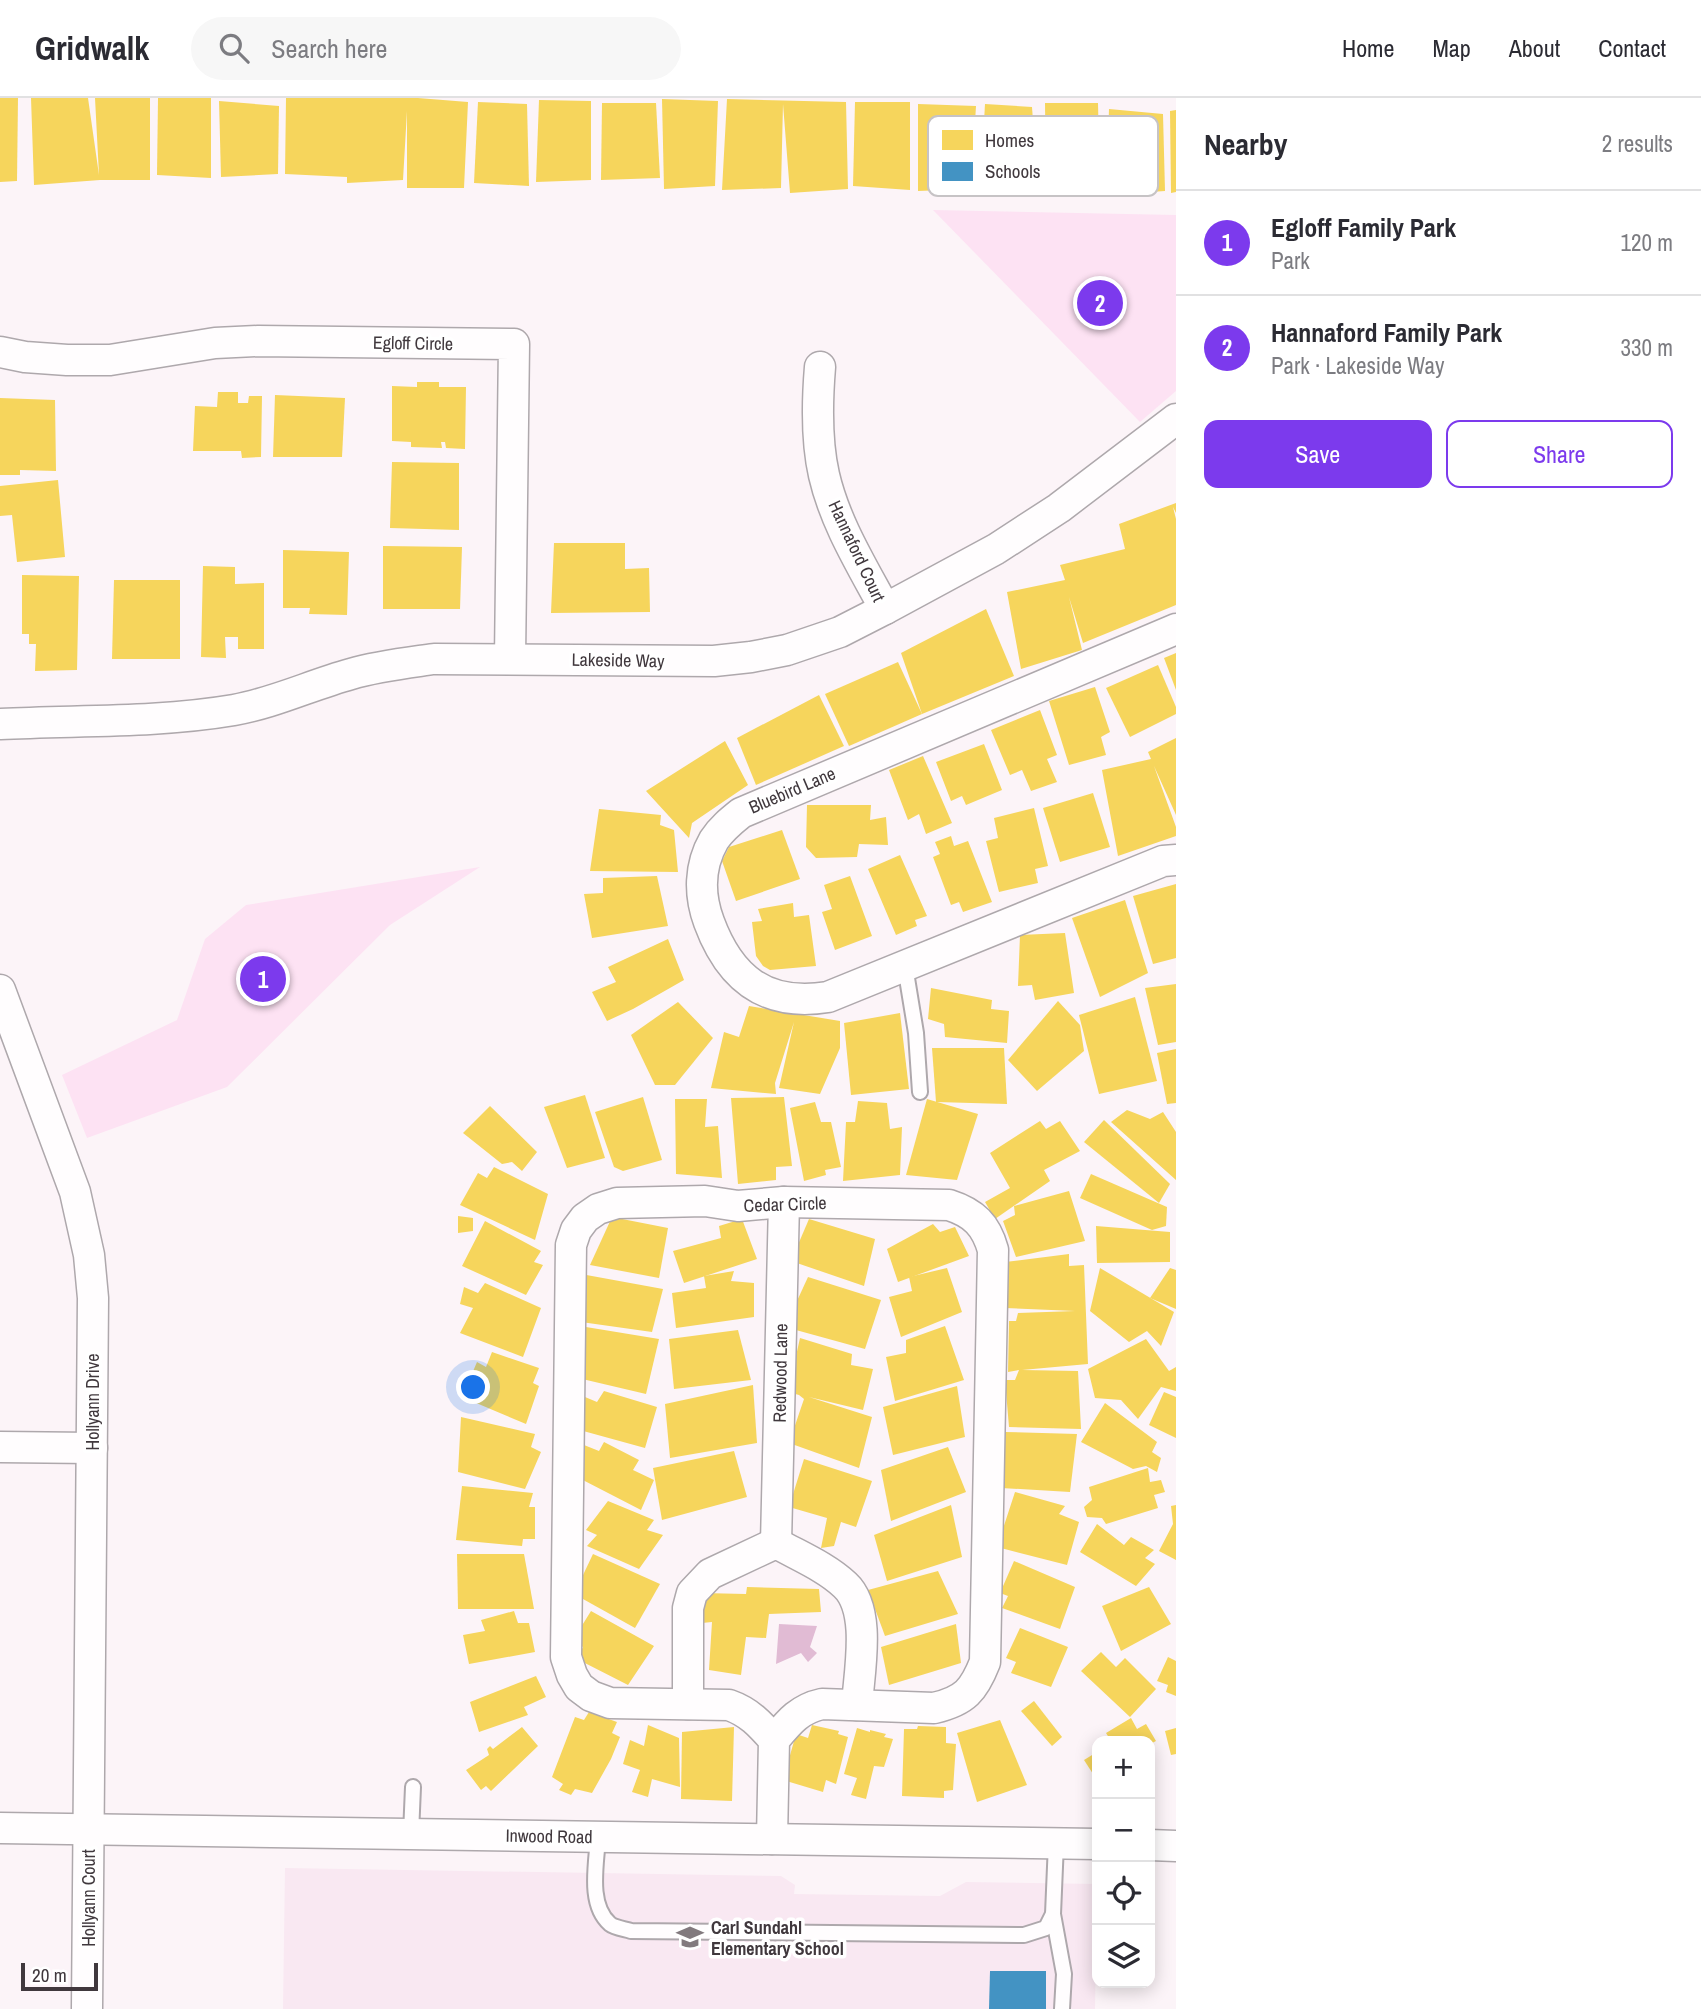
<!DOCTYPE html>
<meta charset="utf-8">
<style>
body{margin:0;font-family:"Archivo Narrow",sans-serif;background:#f7f7f7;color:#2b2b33}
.controls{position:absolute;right:21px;bottom:21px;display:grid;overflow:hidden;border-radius:14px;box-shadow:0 4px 18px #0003}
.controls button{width:63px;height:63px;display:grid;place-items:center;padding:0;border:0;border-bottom:2px solid #e1e1e2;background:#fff;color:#2b2b33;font:35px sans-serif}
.scale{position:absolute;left:21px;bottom:18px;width:77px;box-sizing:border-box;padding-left:7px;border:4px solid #40383d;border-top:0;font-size:19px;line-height:24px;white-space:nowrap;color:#40383d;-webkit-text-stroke:5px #fff;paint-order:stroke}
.you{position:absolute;left:474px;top:1290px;width:24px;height:24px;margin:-18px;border:5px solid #fff;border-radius:50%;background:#1a73e8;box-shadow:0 0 0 10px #1a73e833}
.badge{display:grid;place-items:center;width:46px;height:46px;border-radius:50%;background:#7c3aed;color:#fff;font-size:23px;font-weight:700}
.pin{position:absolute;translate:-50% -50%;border:4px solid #fff;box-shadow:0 2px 7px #0006}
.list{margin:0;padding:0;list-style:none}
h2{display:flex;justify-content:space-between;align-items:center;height:91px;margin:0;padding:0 28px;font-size:30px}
h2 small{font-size:23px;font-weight:400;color:#7c7c81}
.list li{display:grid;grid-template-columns:46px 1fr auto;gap:21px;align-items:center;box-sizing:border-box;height:105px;padding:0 28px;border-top:2px solid #e1e1e2}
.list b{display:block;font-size:26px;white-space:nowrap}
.list p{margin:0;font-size:23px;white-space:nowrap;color:#7c7c81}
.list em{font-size:23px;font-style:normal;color:#7c7c81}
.actions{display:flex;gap:14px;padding:21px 28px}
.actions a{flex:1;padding:16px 0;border:2px solid #7c3aed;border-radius:14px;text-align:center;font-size:24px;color:#7c3aed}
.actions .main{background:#7c3aed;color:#fff}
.icon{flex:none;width:38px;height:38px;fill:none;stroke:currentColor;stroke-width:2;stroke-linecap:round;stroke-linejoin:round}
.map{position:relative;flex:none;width:1176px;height:1911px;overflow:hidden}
header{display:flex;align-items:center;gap:42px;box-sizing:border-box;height:98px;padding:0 35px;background:#fff;border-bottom:2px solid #e1e1e2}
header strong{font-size:33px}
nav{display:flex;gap:38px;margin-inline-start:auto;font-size:24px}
.search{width:490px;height:63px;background:#f7f7f7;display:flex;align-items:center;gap:18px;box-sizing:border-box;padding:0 24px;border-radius:38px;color:#7c7c81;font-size:26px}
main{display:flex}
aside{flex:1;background:#fff}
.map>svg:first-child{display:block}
.built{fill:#f9e8f2}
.green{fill:#fde2f3}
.water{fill:#e1bbd4}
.homes{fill:#f6d55c}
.schools{fill:#4393c3}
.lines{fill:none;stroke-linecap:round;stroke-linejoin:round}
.service-casing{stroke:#aea8ac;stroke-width:18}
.minor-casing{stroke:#aea8ac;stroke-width:33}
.service{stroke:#fffdfe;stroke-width:14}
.minor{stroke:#fffdfe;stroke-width:30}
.labels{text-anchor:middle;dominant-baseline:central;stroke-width:7;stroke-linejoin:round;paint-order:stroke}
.street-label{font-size:18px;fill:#40383d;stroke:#fff}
.poi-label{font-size:18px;font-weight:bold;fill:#40383d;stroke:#fff;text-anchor:start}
.key{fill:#fff;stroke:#c6c3c5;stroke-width:2}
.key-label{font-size:19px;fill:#40383d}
</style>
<header>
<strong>Gridwalk</strong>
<div class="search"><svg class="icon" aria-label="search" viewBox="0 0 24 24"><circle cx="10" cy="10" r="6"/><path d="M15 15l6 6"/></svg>Search here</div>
<nav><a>Home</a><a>Map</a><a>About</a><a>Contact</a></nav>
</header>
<main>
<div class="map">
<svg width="1176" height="1911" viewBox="0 0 1176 1911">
<rect width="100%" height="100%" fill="#fcf4f8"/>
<path class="built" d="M285 1770 781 1778 795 1787 794 1796 940 1798 966 1784 1097 1786 1095 1911H283Z"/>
<g class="green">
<path d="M933 112 1176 117V293L1140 324Z"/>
<path d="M480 769 390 827 227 989 87 1040 62 977 177 922 205 841 246 807Z"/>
</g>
<path class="water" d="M779 1526 817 1528 810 1549 817 1555 808 1564 801 1555 776 1566Z"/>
<g class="homes">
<path d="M0 0H18L17 83 0 84Z"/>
<path d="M31 0H88L99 77 95 0H150V82H100L34 87Z"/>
<path d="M158 0H211V80L157 77Z"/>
<path d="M286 0H418L468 4 464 90H407V13L403 82 347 85V79L285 76Z"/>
<path d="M662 1 718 3 715 88 664 91Z"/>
<path d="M727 1 846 4 848 91 790 95 783 6 781 90 722 92Z"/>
<path d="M539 2 591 3V82L536 84Z"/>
<path d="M219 3 279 8 278 76 221 79Z"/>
<path d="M478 4 527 6 529 88 474 85Z"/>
<path d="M855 4H910V92L853 88Z"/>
<path d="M602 5H656L660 80 601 82Z"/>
<path d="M1045 5H1098L1100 92 1046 94Z"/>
<path d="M918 6 976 8 971 91 918 93Z"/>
<path d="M985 6 1032 9 1038 92 980 94Z"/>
<path d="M1109 11 1163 16 1165 93 1106 97Z"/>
<path d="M1176 12V94L1171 95 1170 13Z"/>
<path d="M417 284H439V289H466L465 351 446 350 445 344H441L442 350 411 349V344L392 343V288L417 289Z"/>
<path d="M218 294H238V305H248L249 298H262L261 359 242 360 241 353H193L195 308 217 309Z"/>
<path d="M275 297 345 300 342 359H273Z"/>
<path d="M0 300 55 302 56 373 20 372V377H0Z"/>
<path d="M392 364 459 365V432L390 430Z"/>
<path d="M58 382 65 459 17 464 12 417 0 418V388Z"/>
<path d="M1176 405V415L1173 409 1176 421V507L1083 545 1069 499 1082 552 1021 571 1007 494 1065 482 1060 467 1125 451 1119 426Z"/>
<path d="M554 445H625V471L649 470 650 514 551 515Z"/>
<path d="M383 448 462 449 460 511H383Z"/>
<path d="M283 452 349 454 347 517 309 516 310 510H283Z"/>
<path d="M203 468 235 469V486L264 485V551H238V539H225L226 560 201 559Z"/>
<path d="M22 477 79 478 77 572 35 573 36 546H29V536H22Z"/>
<path d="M114 482H180V561H112Z"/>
<path d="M986 511 1014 578 922 616 901 555Z"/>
<path d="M1176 555V592L1164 560Z"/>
<path d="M898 564 922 616 849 648 825 596Z"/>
<path d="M1158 567 1176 609V616L1130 639 1106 590Z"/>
<path d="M1095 589 1110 634 1101 639 1106 657 1069 667 1049 603Z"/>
<path d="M819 597 844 648 756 687 737 640Z"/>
<path d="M1040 612 1057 657 1047 661 1057 684 1031 693 1022 672 1010 677 991 632Z"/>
<path d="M1176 640V717L1154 668 1176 729V738L1118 758 1102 672 1151 661 1148 654Z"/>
<path d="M725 643 748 687 692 725 689 740 646 693Z"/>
<path d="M984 646 1002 692 966 707 962 698 951 703 936 664Z"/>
<path d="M923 658 952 725 926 736 919 716 908 722 889 672Z"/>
<path d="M1093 695 1110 749 1060 764 1043 710Z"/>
<path d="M807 707H871L870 722 886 719 888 747 859 746 857 759 816 760 806 749Z"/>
<path d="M1034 710 1048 768 1035 771 1038 785 999 794 986 743 998 740 994 720Z"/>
<path d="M599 711 661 717 660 727 674 732 678 774 590 773Z"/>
<path d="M782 732 800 781 736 803 722 763 729 749Z"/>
<path d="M951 738 954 748 968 743 992 804 963 814 959 804 951 807 933 759 940 756 935 744Z"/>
<path d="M900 757 927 818 915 822 917 828 896 837 868 771Z"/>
<path d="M657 778 668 828 592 840 584 796 603 795V780Z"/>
<path d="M850 778 872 838 835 852 822 814 832 811 824 787Z"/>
<path d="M1176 786V860L1153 866 1133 798Z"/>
<path d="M1125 802 1148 875 1100 899 1072 820Z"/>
<path d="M793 805 794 819 809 817 816 868 770 872 763 868 756 858 752 824 762 823 758 811Z"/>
<path d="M1065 835 1074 895 1035 902 1032 887 1018 888 1020 837Z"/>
<path d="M668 841 684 882 633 911 607 923 592 894 616 884 608 869Z"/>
<path d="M1176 886V944L1158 947 1145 890Z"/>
<path d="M931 890 992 902 991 911 1009 913 1007 945 945 939 944 926 928 921Z"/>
<path d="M1135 899 1157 983 1099 996 1079 917Z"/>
<path d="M1058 903 1080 927 1084 953 1037 993 1008 962Z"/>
<path d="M678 904 713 940 675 987H655L631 937Z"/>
<path d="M749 908 840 923V950L820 996 779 990 794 924 775 985 776 996 711 990 724 934 739 939Z"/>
<path d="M900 915 909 991 851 997 844 925Z"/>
<path d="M932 950H1004L1007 1006 936 1004Z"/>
<path d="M1176 951V1005L1167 1006 1157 955Z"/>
<path d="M585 997 605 1060 567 1070 544 1009Z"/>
<path d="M643 999 662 1062 623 1073 614 1069 595 1014Z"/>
<path d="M784 999 792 1068 776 1069V1082L738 1086 731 1000Z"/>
<path d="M675 1001H707L705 1029 718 1028 722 1080 676 1076Z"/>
<path d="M927 1001 978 1016 957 1082 906 1077Z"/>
<path d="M858 1003 887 1005 890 1031 902 1029 900 1077 843 1083 846 1024H855Z"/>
<path d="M815 1004 821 1024H831L841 1069 825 1072 826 1077 804 1083 790 1010Z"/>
<path d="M490 1008 537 1054 522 1073 512 1064 502 1066 463 1035Z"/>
<path d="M1127 1012 1150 1021 1163 1014 1176 1034V1082L1111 1024Z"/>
<path d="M1104 1022 1170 1086 1159 1105 1084 1044Z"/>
<path d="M1040 1023 1046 1031 1060 1023 1080 1053 1044 1072 1050 1083 995 1121 985 1104 1010 1090 990 1055Z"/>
<path d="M494 1069 548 1096 535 1142 460 1107 478 1075 487 1080Z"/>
<path d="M1091 1076 1167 1109 1166 1128 1152 1132 1080 1100Z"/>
<path d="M1069 1093 1085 1143 1016 1159 1003 1123 1015 1117 1014 1108Z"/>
<path d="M458 1118 473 1120V1133L458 1135Z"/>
<path d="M612 1119 668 1130 659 1180 590 1167Z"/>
<path d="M742 1121 757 1161 684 1185 673 1153 721 1140 719 1128Z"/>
<path d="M809 1121 875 1141 864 1188 791 1163Z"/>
<path d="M485 1123 541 1153 534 1164 543 1167 526 1197 462 1168Z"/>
<path d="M933 1126 940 1134 955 1129 969 1158 898 1184 887 1151Z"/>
<path d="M1096 1128 1170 1134V1164L1097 1165Z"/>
<path d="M1069 1156V1168L1084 1167 1088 1266 1022 1272 1078 1273 1081 1331 1009 1329 1005 1282H1015L1019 1272 1008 1274 1009 1223H1016L1018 1215 1075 1213 1005 1210V1164Z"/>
<path d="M947 1170 962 1214 901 1239 889 1199 912 1193 909 1179Z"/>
<path d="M1100 1170 1174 1214 1161 1248 1147 1233 1129 1244 1090 1213Z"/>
<path d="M1170 1170 1176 1172V1211L1150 1200Z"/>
<path d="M734 1173 731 1183 754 1185V1219L676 1230 672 1195 706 1190 704 1178Z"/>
<path d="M581 1176 663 1191 652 1234 581 1224Z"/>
<path d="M808 1179 881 1202 865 1251 785 1229Z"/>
<path d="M485 1185 541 1210 523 1259 460 1235 473 1210 460 1206 464 1189 478 1195Z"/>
<path d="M945 1228 964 1282 895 1303 886 1259 906 1255V1242Z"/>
<path d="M586 1229 659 1241 646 1296 578 1280Z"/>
<path d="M738 1232 751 1282 674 1291 669 1241Z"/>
<path d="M800 1240 852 1256 851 1267 873 1271 863 1312 809 1299 872 1319 859 1370 789 1345 804 1301 799 1297 788 1294Z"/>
<path d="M1146 1241 1169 1273 1176 1269V1293L1161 1289 1138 1321 1121 1302 1095 1300 1088 1271Z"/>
<path d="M492 1254 539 1270 533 1285 539 1288 526 1326 462 1299 477 1264 486 1269Z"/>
<path d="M753 1287 757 1345 670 1360 665 1306Z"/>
<path d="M957 1288 965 1339 893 1357 883 1309Z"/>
<path d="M604 1293 657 1309 645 1350 576 1331 585 1299 597 1304Z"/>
<path d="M1164 1294 1176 1299V1340L1149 1327Z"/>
<path d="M1105 1305 1157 1344 1152 1354 1161 1360 1157 1374 1146 1368 1133 1371 1081 1344Z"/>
<path d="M461 1319 535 1336 531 1349 541 1354 525 1391 458 1374Z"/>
<path d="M1005 1334 1077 1336 1070 1394 1001 1390Z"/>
<path d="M604 1344 639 1362 633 1372 654 1382 641 1412 577 1379 584 1347 599 1353Z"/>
<path d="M948 1349 966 1394 891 1423 881 1372Z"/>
<path d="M734 1353 747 1399 662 1422 653 1370Z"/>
<path d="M804 1361 872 1383 856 1429 841 1424 834 1448 821 1450 827 1420 789 1409Z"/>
<path d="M1148 1370 1150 1384 1161 1382 1165 1394 1154 1397 1158 1410 1106 1426 1102 1420 1087 1419 1084 1409 1092 1402 1089 1389Z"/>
<path d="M462 1388 533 1395 529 1409H535V1441H523L522 1448 456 1442Z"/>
<path d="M1015 1394 1065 1408 1059 1416 1079 1424 1067 1467 997 1449Z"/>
<path d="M608 1403 654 1422 647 1432 663 1437 639 1471 587 1448 597 1437 586 1432Z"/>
<path d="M951 1407 962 1459 887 1483 874 1437Z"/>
<path d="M1176 1407V1462L1159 1453 1173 1426 1171 1408Z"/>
<path d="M1097 1426 1124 1447 1131 1439 1154 1452 1145 1460 1155 1466 1136 1488 1080 1454Z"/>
<path d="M457 1456H524L534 1511H458Z"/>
<path d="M593 1456 660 1486 635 1530 574 1496Z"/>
<path d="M1014 1463 1075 1489 1060 1531 1002 1510 1008 1498 1000 1495Z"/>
<path d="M938 1473 958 1516 885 1538 868 1492Z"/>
<path d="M747 1489 819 1491 821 1514 769 1516 766 1540 746 1539 741 1577 709 1572 712 1524 702 1525V1495L746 1496Z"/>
<path d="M1149 1489 1171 1526 1121 1553 1102 1508Z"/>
<path d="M514 1513 518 1525H529L535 1554 469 1566 463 1537 485 1533 481 1522Z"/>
<path d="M591 1513 654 1548 628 1587 577 1561 583 1549 573 1542Z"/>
<path d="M956 1526 961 1565 889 1587 881 1549Z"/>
<path d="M1020 1530 1068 1549 1051 1589 1011 1575 1016 1564 1006 1560Z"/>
<path d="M1101 1554 1116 1569 1125 1560 1156 1591 1130 1619 1081 1573Z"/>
<path d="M1168 1559 1176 1563V1598L1166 1594 1168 1587 1157 1583Z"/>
<path d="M536 1578 546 1599 524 1609 528 1617 479 1634 470 1604Z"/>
<path d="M1034 1603 1062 1639 1052 1648 1021 1613Z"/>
<path d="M589 1614 617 1624 612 1635 620 1639 611 1661 592 1695 575 1691 571 1697 559 1692 563 1686 552 1679 575 1619 584 1622Z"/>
<path d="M1131 1620 1137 1631 1146 1626 1156 1643 1150 1646V1643H1111L1106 1635Z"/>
<path d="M1000 1622 1027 1687 977 1704 957 1635Z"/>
<path d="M648 1627 679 1640 680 1689 652 1681 648 1699 632 1694 640 1672 623 1666 630 1642 644 1648Z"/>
<path d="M812 1627 839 1633 838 1636 848 1639 836 1686 826 1682 823 1694 783 1682 796 1636 808 1640Z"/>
<path d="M918 1628 946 1629V1645L956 1646 953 1692 944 1693V1700L902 1698 904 1631H917Z"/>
<path d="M522 1629 538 1648 491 1693 486 1688 481 1692 466 1672 489 1657 487 1651 490 1648 493 1651Z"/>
<path d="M734 1629 732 1703 681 1701 682 1634Z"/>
<path d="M857 1630 870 1634V1632L886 1636 884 1639 893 1641 884 1669 874 1668 866 1701 851 1697 857 1680 844 1676Z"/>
<path d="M1176 1630V1656L1171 1657 1165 1633Z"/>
<path d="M1097 1654V1678L1095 1679 1084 1662Z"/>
</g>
<path class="schools" d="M990 1873H1046V1911H989Z"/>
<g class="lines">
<g class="service-casing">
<g id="service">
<path d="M905 868 916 935 920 994"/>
<path d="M411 1736 413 1689"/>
<path d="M598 1738C597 1764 587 1806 610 1826 615 1830 625 1831 631 1833L1024 1837 1046 1830 1053 1816 1056 1745"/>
<path d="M1053 1816 1064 1876 1062 1911"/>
</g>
</g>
<g class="minor-casing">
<g id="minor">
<path d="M0 254 25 259 67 262H110L215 245 258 243 514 246 510 560"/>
<path d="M820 269C817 305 816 342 824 377 835 425 862 468 885 511"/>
<path d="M1176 531 741 715C731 723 721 731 714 742 699 768 699 797 709 824 730 881 766 909 828 899L1163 763 1176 762"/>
<path d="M0 626C77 622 157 625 234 612 274 605 311 587 351 576 378 568 406 565 434 561L714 563 751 559 787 552 840 534 885 511 996 451 1059 410 1176 321"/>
<path d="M0 892 75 1094 89 1157 93 1200 87 1911"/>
<path d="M0 1349 92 1350"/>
<path d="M776 1445 784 1104"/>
<path d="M688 1606V1510L692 1495 710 1476 776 1445C799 1458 826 1469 845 1487 872 1512 859 1574 857 1607"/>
<path d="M0 1730 1097 1746"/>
<path d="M772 1741 774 1642C760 1626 749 1614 729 1607L610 1605 591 1598 579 1589 572 1577 566 1559 571 1147 576 1132 585 1120 598 1111 617 1105 705 1103 738 1108 784 1104 949 1107C974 1115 986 1127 993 1152L985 1564C974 1592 965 1603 934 1610L822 1606C799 1611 789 1624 774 1642"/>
<path d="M1150 1747 1176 1748"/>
</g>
</g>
<use href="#service" class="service"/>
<use href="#minor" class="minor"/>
</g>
<defs>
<g id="school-bare" transform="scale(2.1)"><path d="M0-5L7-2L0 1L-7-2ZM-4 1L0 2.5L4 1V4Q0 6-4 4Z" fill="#827a7e" stroke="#fff" stroke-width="2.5" paint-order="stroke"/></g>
</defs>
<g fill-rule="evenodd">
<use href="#school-bare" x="690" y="1839"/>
</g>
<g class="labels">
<g class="street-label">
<text transform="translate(413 245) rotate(1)">Egloff Circle</text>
<text transform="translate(857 453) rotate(65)">Hannaford Court</text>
<text transform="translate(618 562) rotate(1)">Lakeside Way</text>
<text transform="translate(792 692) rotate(-23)">Bluebird Lane</text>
<text transform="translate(785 1106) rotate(-2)">Cedar Circle</text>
<text transform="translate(780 1275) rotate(-89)">Redwood Lane</text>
<text transform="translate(92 1304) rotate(-90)">Hollyann Drive</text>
<text transform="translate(549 1738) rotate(1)">Inwood Road</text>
<text transform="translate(88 1800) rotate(-90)">Hollyann Court</text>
</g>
<g class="poi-label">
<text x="711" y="1829">Carl Sundahl<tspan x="711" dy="21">Elementary School</tspan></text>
</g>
</g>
<rect x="928" y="18" width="230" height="80" rx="10" class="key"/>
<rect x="942" y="32" width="31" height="20" fill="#f6d55c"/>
<rect x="942" y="64" width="31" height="19" fill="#4393c3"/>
<g class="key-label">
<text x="985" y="49">Homes</text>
<text x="985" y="80">Schools</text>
</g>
</svg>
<div class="controls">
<button>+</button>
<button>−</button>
<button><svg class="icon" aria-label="locate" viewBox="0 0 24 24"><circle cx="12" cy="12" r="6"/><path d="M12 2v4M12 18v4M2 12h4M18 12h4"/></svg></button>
<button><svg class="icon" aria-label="layers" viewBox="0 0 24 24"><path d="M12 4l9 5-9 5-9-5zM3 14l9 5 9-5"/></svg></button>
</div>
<div class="scale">20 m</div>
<div class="you"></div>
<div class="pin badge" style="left:263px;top:881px">1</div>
<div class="pin badge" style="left:1100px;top:205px">2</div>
</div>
<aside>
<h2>Nearby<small>2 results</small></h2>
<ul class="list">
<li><span class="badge">1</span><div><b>Egloff Family Park</b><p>Park</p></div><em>120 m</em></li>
<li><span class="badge">2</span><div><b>Hannaford Family Park</b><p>Park · Lakeside Way</p></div><em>330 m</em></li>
</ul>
<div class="actions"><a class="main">Save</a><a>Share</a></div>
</aside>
</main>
